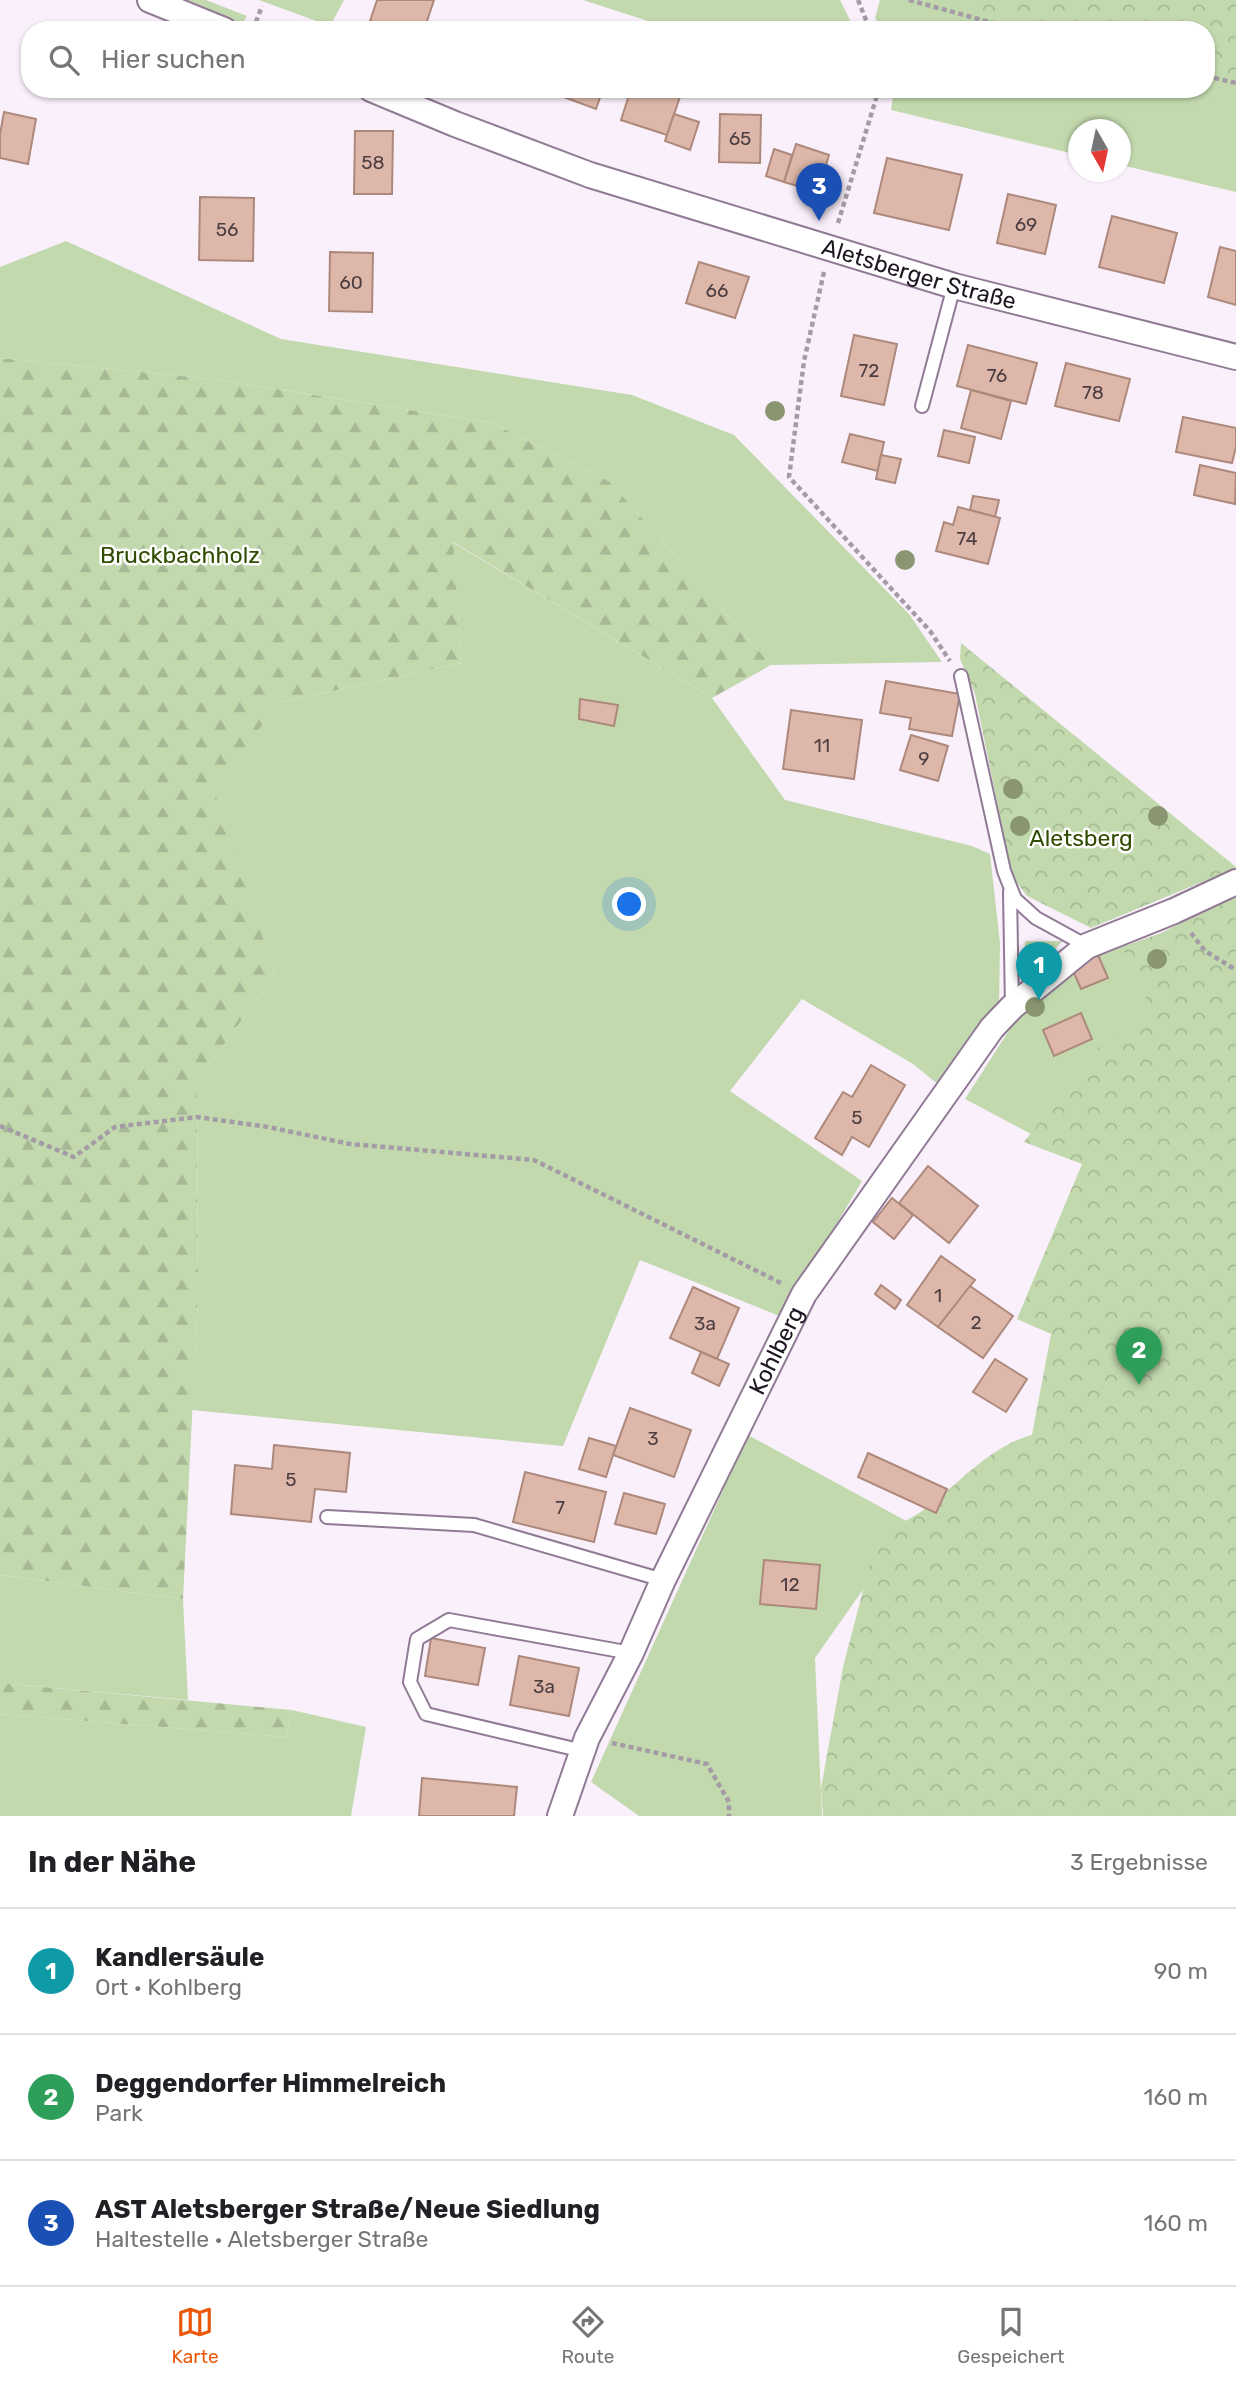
<!DOCTYPE html>
<html lang="de">
<meta charset="utf-8">
<style>
body{margin:0;font-family:Rubik,sans-serif;background:#f2f2f2;color:#202124}
.compass{position:absolute;left:1068px;top:119px;width:63px;height:63px;border-radius:50%;background:#fff;box-shadow:0 2px 5px #0004;rotate:171deg}
.you{position:absolute;left:630px;top:905px;width:24px;height:24px;margin:-18px;border:5px solid #fff;border-radius:50%;background:#1a73e8;box-shadow:0 0 0 10px #1a73e833}
.badge{display:grid;place-items:center;width:46px;height:46px;border-radius:50%;background:#ea580c;color:#fff;font-size:23px;font-weight:700}
.pin{position:absolute;translate:-50% -58px;filter:drop-shadow(0 2px 4px #0008)}
.pin::after{content:'';position:absolute;top:37px;width:24px;height:21px;background:inherit;clip-path:polygon(0 0,100% 0,50% 100%)}
.list{margin:0;padding:0;list-style:none}
h2{display:flex;justify-content:space-between;align-items:center;height:91px;margin:0;padding:0 28px;font-size:30px}
h2 small{font-size:23px;font-weight:400;color:#757577}
.list li{display:grid;grid-template-columns:46px 1fr auto;gap:21px;align-items:center;box-sizing:border-box;height:126px;padding:0 28px;border-top:2px solid #e0e0e0}
.list b{display:block;font-size:26px;white-space:nowrap}
.list p{margin:0;font-size:23px;white-space:nowrap;color:#757577}
.list em{font-size:23px;font-style:normal;color:#757577}
.icon{flex:none;width:38px;height:38px;fill:none;stroke:currentColor;stroke-width:2;stroke-linecap:round;stroke-linejoin:round}
.map{position:relative;flex:none;width:1236px;height:1816px;overflow:hidden}
.search{position:absolute;background:#fff;box-shadow:0 2px 5px #0004;left:21px;right:21px;top:21px;height:77px;display:flex;align-items:center;gap:18px;box-sizing:border-box;padding:0 24px;border-radius:28px;color:#757577;font-size:26px}
.sheet{height:469px;background:#fff}
nav{display:flex;justify-content:space-around;align-items:center;box-sizing:border-box;height:98px;border-top:2px solid #e0e0e0;background:#fff;font-size:19px;color:#757577}
nav a{display:grid;justify-items:center;gap:4px}
nav .on{color:#ea580c}
.map>svg:first-child{display:block}
.grass{fill:#c2d9ae}
.forest{fill:url(#forest-firs)}
.park{fill:url(#park-crowns)}
.building{fill:#ddb7a9;stroke:#ad897c;stroke-width:2}
.lines{fill:none;stroke-linecap:round;stroke-linejoin:round}
.service-casing{stroke:#917a96;stroke-width:16}
.minor-casing{stroke:#917a96;stroke-width:28}
.path{stroke:#a49ba6;stroke-width:4.5;stroke-dasharray:5 3.5;stroke-linecap:butt}
.service{stroke:#fff;stroke-width:12}
.minor{stroke:#fff;stroke-width:24}
.tree{fill:#8a9672}
.labels{text-anchor:middle;dominant-baseline:central;stroke-width:5;stroke-linejoin:round;paint-order:stroke}
.number-label{font-size:19px;fill:#4d3e42}
.street-label{font-size:23px;fill:#1d151f;stroke:#fff}
.park-label{font-size:23px;fill:#2f4c01;stroke:#fff}
</style>
<div class="map">
<svg width="1236" height="1816" viewBox="0 0 1236 1816">
<defs>
<pattern id="forest-firs" width="22" height="20" patternUnits="userSpaceOnUse" patternTransform="scale(1.75)"><rect width="22" height="20" fill="#c2d9ae"/><path d="M5 1l3.5 6h-7zM16 11l3.5 6h-7z" fill="#a6b995"/></pattern>
<pattern id="park-crowns" width="20" height="18" patternUnits="userSpaceOnUse" patternTransform="scale(1.75)"><rect width="20" height="18" fill="#c2d9ae"/><path d="M2 6a3 3 0 1 1 6 0M12 15a3 3 0 1 1 6 0" fill="none" stroke="#a6b995"/></pattern>
</defs>
<rect width="100%" height="100%" fill="#faf0fc"/>
<g class="grass">
<path d="M181 0H206L247 16 242 25Z"/>
<path d="M259 0H344L330 26Z"/>
<path d="M583 0H840L855 30H676Z"/>
<path d="M880 0H1014L1130 30H882L875 18Z"/>
<path d="M1206 49 1236 57V192L1121 165 1120 130H1078V155L891 110 894 89H1206Z"/>
<path d="M66 241 281 339 632 395 734 435 909 614 942 662 771 665 610 482 492 423 212 379 0 358V267Z"/>
<path d="M452 542 712 698 785 800 972 846 990 854 1000 943 999 1009 939 1085 913 1064 802 999 730 1091 862 1181 782 1317 640 1260 563 1446 192 1410 198 1298 197 1082 275 974 214 794 277 703 462 663Z"/>
<path d="M1122 939 1169 1016 1086 1163 965 1099 1017 1018 1074 959Z"/>
<path d="M1025 941H1063L1022 980Z"/>
<path d="M748 1435 910 1523 815 1658 822 1816H639L591 1782Z"/>
<path d="M0 1575 183 1599 188 1700 0 1683Z"/>
<path d="M292 1710 366 1727 351 1816H0V1714L286 1737Z"/>
</g>
<g class="forest">
<path d="M0 358 212 379 492 423 610 482 771 665 712 698 453 542 462 663 277 703 215 794 275 974 197 1082 198 1298 183 1599 0 1575Z"/>
<path d="M0 1683 292 1710 286 1737 0 1714Z"/>
</g>
<g class="park">
<path d="M940 0H1236V86L1206 79V30H1047Z"/>
<path d="M961 643 1236 867V868L1091 928 1027 896 1012 876 975 694 960 659Z"/>
<path d="M1236 895V1816H823L821 1788 843 1667 877 1537C894 1527 913 1518 929 1506 960 1482 992 1445 1032 1435L1051 1334 1017 1319 1082 1164 1024 1142 1104 1040 1154 1016 1122 947 1161 933Z"/>
</g>
<g class="building">
<path d="M377 0H434L424 30H398L370 21Z"/>
<path d="M542 89H603L596 109Z"/>
<path d="M631 89 682 91 667 135 621 120Z"/>
<path d="M4 112 36 119 28 164 0 158V134Z"/>
<path d="M674 114 699 122 690 150 665 141Z"/>
<path d="M720 114 761 115 760 163 719 162Z"/>
<path d="M355 131H393L392 194H354Z"/>
<path d="M796 144 829 155 818 192 784 182Z"/>
<path d="M774 149 792 155 784 182 766 176Z"/>
<path d="M887 158 962 175 949 230 874 213Z"/>
<path d="M1008 194 1056 205 1045 254 997 243Z"/>
<path d="M200 197 254 198 253 261 199 260Z"/>
<path d="M1112 216 1177 233 1164 283 1099 267Z"/>
<path d="M1220 247 1236 251V305L1208 297Z"/>
<path d="M330 252 373 253 372 312 329 311Z"/>
<path d="M699 262 749 277 735 318 686 303Z"/>
<path d="M854 335 897 344 884 405 841 396Z"/>
<path d="M968 345 1037 363 1026 404 957 386Z"/>
<path d="M1066 363 1130 379 1119 421 1055 406Z"/>
<path d="M971 390 1011 401 1001 439 961 428Z"/>
<path d="M1183 417 1236 428V447L1232 463 1176 452Z"/>
<path d="M944 430 975 437 969 463 938 456Z"/>
<path d="M850 434 884 442 878 471 842 462Z"/>
<path d="M881 455 901 459 895 483 876 479Z"/>
<path d="M1200 465 1236 473 1235 504 1194 495Z"/>
<path d="M973 496 999 500 995 517 970 510Z"/>
<path d="M958 507 1000 518 988 564 936 551 944 522 953 525Z"/>
<path d="M886 681 960 694 952 736 909 729 911 718 880 713Z"/>
<path d="M580 699 618 705 614 726 579 719Z"/>
<path d="M791 710 862 720 854 779 783 769Z"/>
<path d="M911 735 948 746 938 781 900 770Z"/>
<path d="M1098 955 1108 978 1081 989 1071 966Z"/>
<path d="M1081 1013 1092 1039 1054 1056 1043 1030Z"/>
<path d="M871 1065 905 1085 869 1147 852 1137 842 1155 815 1138 843 1092 852 1097Z"/>
<path d="M928 1166 978 1206 949 1243 899 1203Z"/>
<path d="M892 1198 913 1215 894 1239 873 1222Z"/>
<path d="M941 1256 975 1280 938 1327 907 1305Z"/>
<path d="M881 1285 901 1300 895 1309 875 1294Z"/>
<path d="M970 1286 1013 1316 983 1358 938 1327Z"/>
<path d="M693 1287 739 1308 717 1359 670 1338Z"/>
<path d="M701 1352 729 1364 719 1386 692 1373Z"/>
<path d="M995 1359 1027 1379 1006 1412 973 1392Z"/>
<path d="M630 1408 691 1430 674 1477 613 1455Z"/>
<path d="M589 1438 616 1446 606 1477 579 1469Z"/>
<path d="M274 1445 350 1453 346 1492 315 1489 311 1522 231 1514 235 1465 272 1469Z"/>
<path d="M868 1453 947 1489 936 1513 858 1477Z"/>
<path d="M525 1472 606 1492 594 1542 513 1522Z"/>
<path d="M624 1493 665 1504 656 1534 615 1524Z"/>
<path d="M764 1560 820 1565 816 1609 760 1604Z"/>
<path d="M431 1638 485 1648 478 1685 425 1676Z"/>
<path d="M519 1656 579 1668 569 1716 510 1705Z"/>
<path d="M422 1778 517 1787 514 1816H419Z"/>
</g>
<g class="lines">
<g class="service-casing">
<g id="service">
<path d="M922 406 954 286"/>
<path d="M961 676 1004 871 1015 899 1036 918 1087 946"/>
<path d="M1010 892 1012 1007"/>
<path d="M327 1517 474 1525 663 1580"/>
<path d="M583 1751 426 1714 410 1682 417 1639 449 1620 631 1653"/>
</g>
</g>
<g class="minor-casing">
<g id="minor">
<path d="M150 0 224 30"/>
<path id="s1" d="M371 89 455 124 590 175 954 286 1236 357"/>
<path id="s2" d="M560 1816 587 1738 631 1653 663 1580 804 1294 992 1028 1012 1007 1087 946 1174 911 1236 882"/>
</g>
</g>
<g class="path">
<path d="M858 0 870 30"/>
<path d="M909 0 1019 30"/>
<path d="M253 30 262 6"/>
<path d="M1206 76 1236 83"/>
<path d="M838 223 879 89"/>
<path d="M824 272 804 361 789 477 930 631 950 661"/>
<path d="M1191 933 1205 951 1236 970"/>
<path d="M0 1126 74 1157 115 1127 197 1117 268 1127 350 1144 534 1160 781 1283"/>
<path d="M612 1743 707 1764 729 1802V1816"/>
</g>
<use href="#service" class="service"/>
<use href="#minor" class="minor"/>
</g>
<g class="tree">
<circle cx="775" cy="411" r="10"/>
<circle cx="905" cy="560" r="10"/>
<circle cx="1013" cy="789" r="10"/>
<circle cx="1158" cy="816" r="10"/>
<circle cx="1020" cy="826" r="10"/>
<circle cx="1157" cy="959" r="10"/>
<circle cx="1035" cy="1007" r="10"/>
</g>
<g class="labels">
<g class="number-label">
<text x="740" y="138">65</text>
<text x="373" y="162">58</text>
<text x="1026" y="224">69</text>
<text x="227" y="229">56</text>
<text x="351" y="282">60</text>
<text x="717" y="290">66</text>
<text x="869" y="370">72</text>
<text x="997" y="375">76</text>
<text x="1093" y="392">78</text>
<text x="967" y="538">74</text>
<text x="822" y="745">11</text>
<text x="924" y="758">9</text>
<text x="857" y="1117">5</text>
<text x="938" y="1295">1</text>
<text x="976" y="1322">2</text>
<text x="705" y="1323">3a</text>
<text x="653" y="1438">3</text>
<text x="291" y="1479">5</text>
<text x="560" y="1507">7</text>
<text x="790" y="1584">12</text>
<text x="544" y="1686">3a</text>
</g>
<g class="street-label">
<text stroke="none"><textPath href="#s1" startOffset="579">Aletsberger Straße</textPath></text>
<text stroke="none"><textPath href="#s2" startOffset="514">Kohlberg</textPath></text>
</g>
<g class="park-label">
<text x="180" y="555">Bruckbachholz</text>
<text x="1081" y="838">Aletsberg</text>
</g>
</g>
</svg>
<svg class="compass" viewBox="-18 -18 36 36"><path d="M0-13l5 13h-10z" fill="#e53935"/><path d="M0 13l5-13h-10z" fill="#757577"/></svg>
<div class="you"></div>
<div class="pin badge" style="left:1039px;top:1000px;background:#0f9aa8">1</div>
<div class="pin badge" style="left:1139px;top:1385px;background:#2e9e5b">2</div>
<div class="pin badge" style="left:819px;top:221px;background:#1a4fb4">3</div>
<div class="search"><svg class="icon" aria-label="search" viewBox="0 0 24 24"><circle cx="10" cy="10" r="6"/><path d="M15 15l6 6"/></svg>Hier suchen</div>
</div>
<section class="sheet">
<h2>In der Nähe<small>3 Ergebnisse</small></h2>
<ul class="list">
<li><span class="badge" style="background:#0f9aa8">1</span><div><b>Kandlersäule</b><p>Ort · Kohlberg</p></div><em>90 m</em></li>
<li><span class="badge" style="background:#2e9e5b">2</span><div><b>Deggendorfer Himmelreich</b><p>Park</p></div><em>160 m</em></li>
<li><span class="badge" style="background:#1a4fb4">3</span><div><b>AST Aletsberger Straße/Neue Siedlung</b><p>Haltestelle · Aletsberger Straße</p></div><em>160 m</em></li>
</ul>
</section>
<nav>
<a class="on"><svg class="icon" aria-label="map" viewBox="0 0 24 24"><path d="M3 6l6-2 6 2 6-2v14l-6 2-6-2-6 2zM9 4v14M15 6v14"/></svg>Karte</a>
<a><svg class="icon" aria-label="directions" viewBox="0 0 24 24"><path d="M12 3l9 9-9 9-9-9zM9 14v-3h6M13 9l2 2-2 2"/></svg>Route</a>
<a><svg class="icon" aria-label="saved" viewBox="0 0 24 24"><path d="M7 4h10v16l-5-4-5 4z"/></svg>Gespeichert</a>
</nav>
